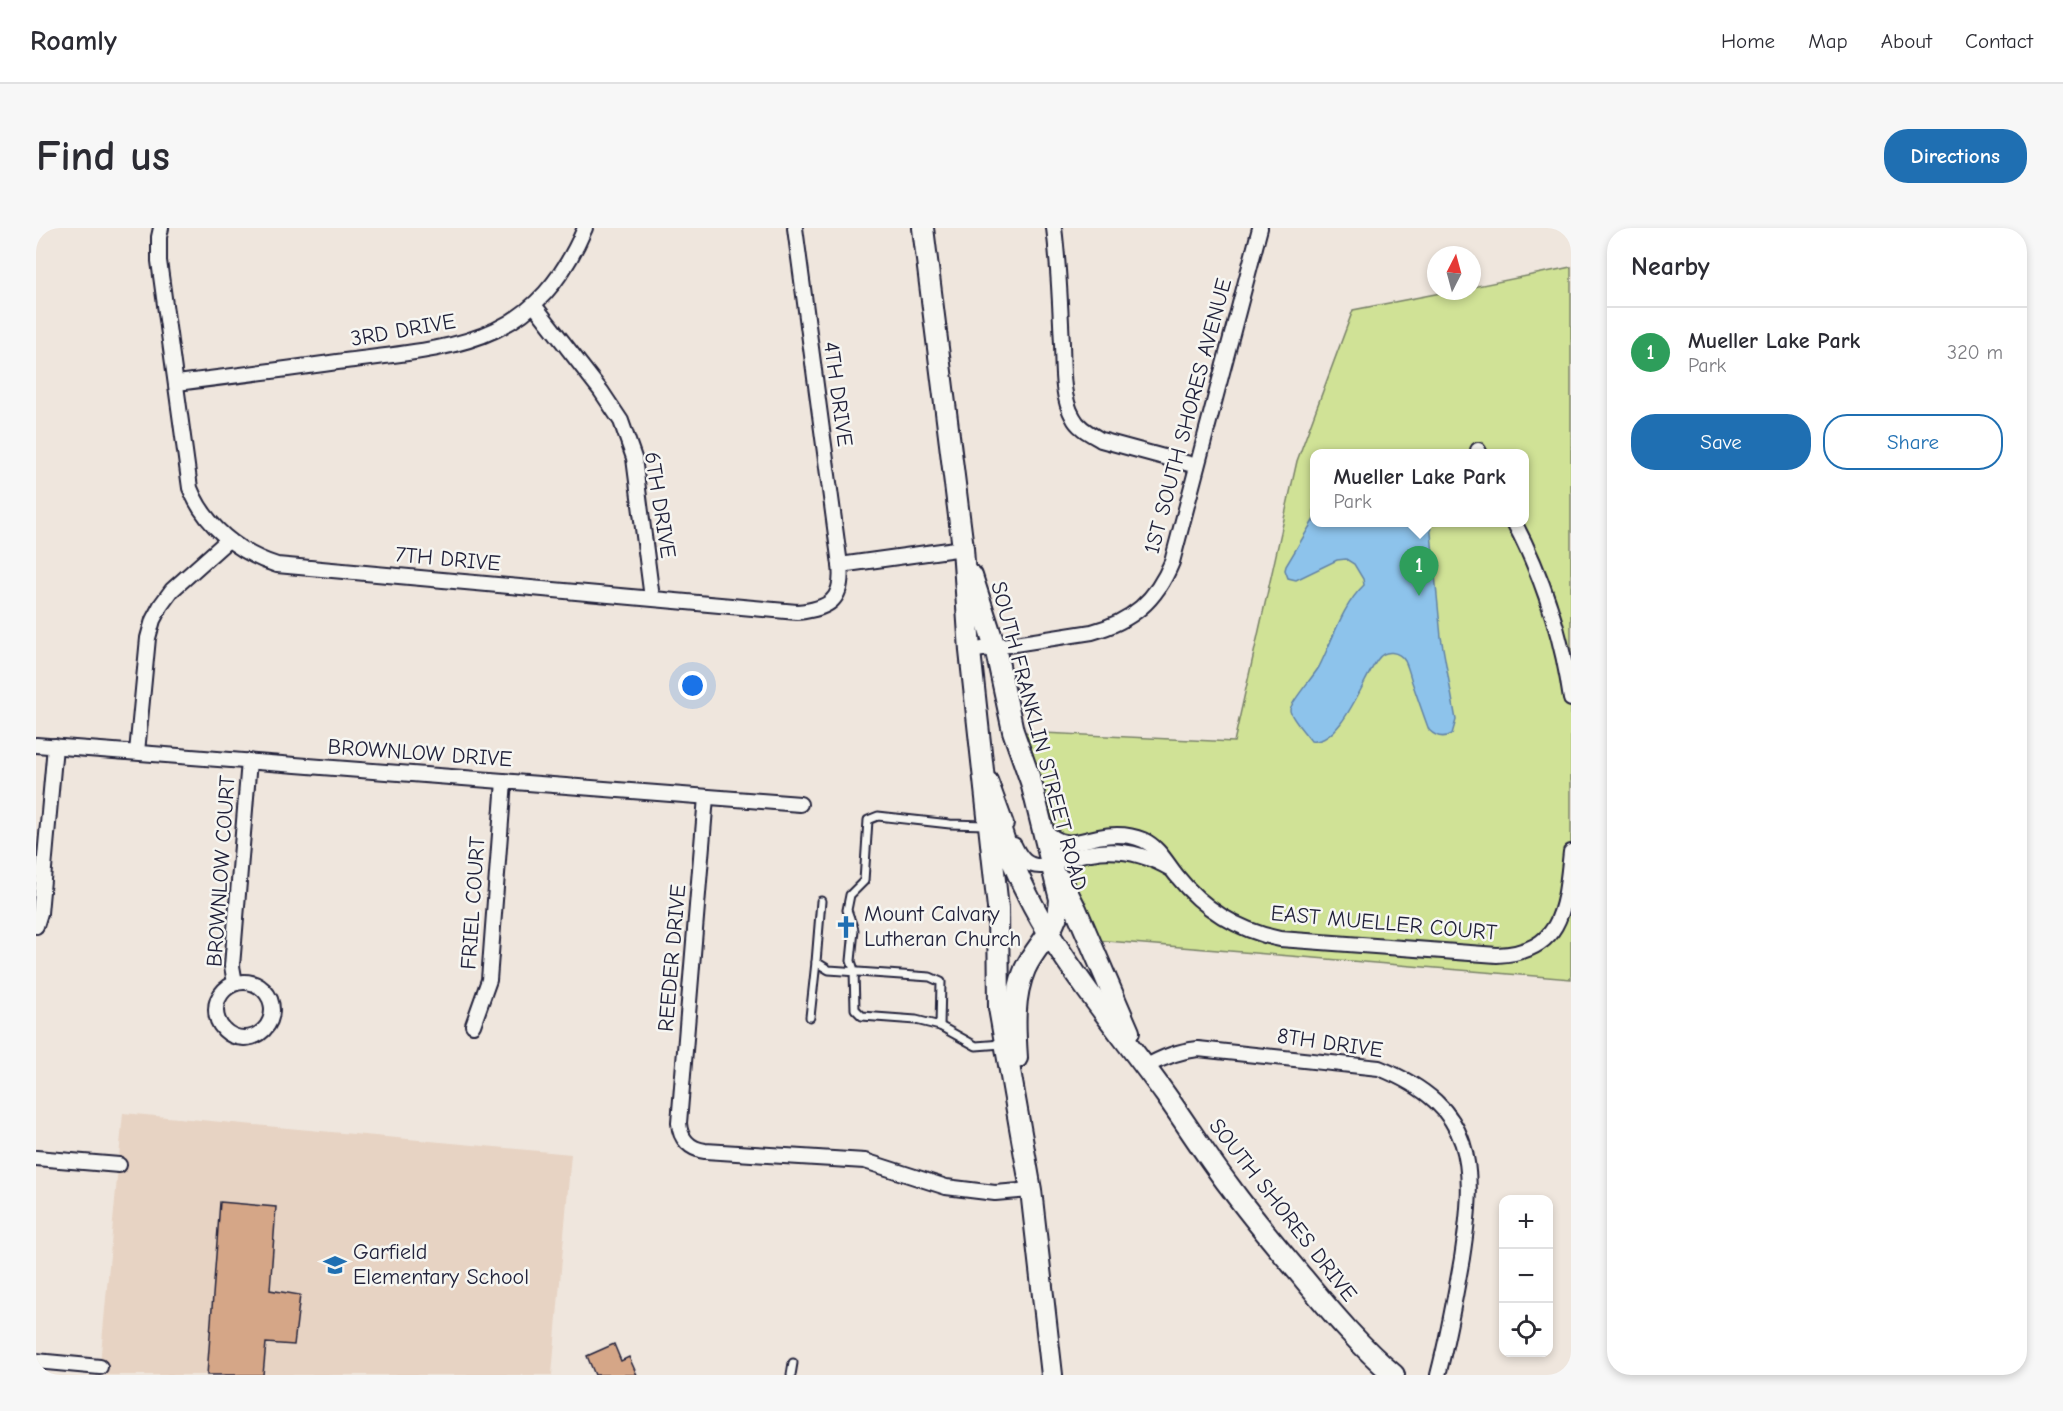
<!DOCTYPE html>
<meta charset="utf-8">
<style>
body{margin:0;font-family:"Comic Neue",sans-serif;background:#f7f7f7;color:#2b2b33}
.controls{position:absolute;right:18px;bottom:18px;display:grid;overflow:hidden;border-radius:12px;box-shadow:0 3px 9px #0003}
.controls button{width:54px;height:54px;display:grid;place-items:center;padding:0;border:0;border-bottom:2px solid #e1e1e2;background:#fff;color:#2b2b33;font:30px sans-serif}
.compass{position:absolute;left:1391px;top:18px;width:54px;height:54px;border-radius:50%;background:#fff;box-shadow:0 3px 9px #0003;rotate:6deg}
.you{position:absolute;left:657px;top:458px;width:21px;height:21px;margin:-15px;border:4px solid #fff;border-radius:50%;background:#1a73e8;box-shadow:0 0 0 9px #1a73e833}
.badge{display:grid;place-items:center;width:39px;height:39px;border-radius:50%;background:#1f6fb2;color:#fff;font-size:20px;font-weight:700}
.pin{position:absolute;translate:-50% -50px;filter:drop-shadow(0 2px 3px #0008)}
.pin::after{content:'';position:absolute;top:32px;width:21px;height:18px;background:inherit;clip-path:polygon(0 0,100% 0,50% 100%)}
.popup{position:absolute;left:1274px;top:221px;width:219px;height:78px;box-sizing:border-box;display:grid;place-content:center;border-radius:12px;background:#fff;filter:drop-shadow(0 2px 4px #0005);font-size:20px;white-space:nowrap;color:#7c7c81}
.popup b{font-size:22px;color:#2b2b33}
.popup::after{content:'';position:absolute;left:50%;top:100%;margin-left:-12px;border:12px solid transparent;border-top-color:#fff}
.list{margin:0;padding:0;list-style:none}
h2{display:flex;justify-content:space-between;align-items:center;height:78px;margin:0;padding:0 24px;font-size:26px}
h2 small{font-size:20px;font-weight:400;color:#7c7c81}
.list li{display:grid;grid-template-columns:39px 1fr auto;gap:18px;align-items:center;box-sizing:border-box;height:90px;padding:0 24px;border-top:2px solid #e1e1e2}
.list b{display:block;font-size:22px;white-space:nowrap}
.list p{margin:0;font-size:20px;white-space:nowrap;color:#7c7c81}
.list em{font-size:20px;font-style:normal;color:#7c7c81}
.actions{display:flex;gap:12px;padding:18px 24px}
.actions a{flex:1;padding:14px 0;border:2px solid #1f6fb2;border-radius:24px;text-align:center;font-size:21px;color:#1f6fb2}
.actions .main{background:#1f6fb2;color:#fff}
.icon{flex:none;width:33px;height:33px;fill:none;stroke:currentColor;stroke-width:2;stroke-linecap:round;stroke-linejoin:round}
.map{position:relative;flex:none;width:1535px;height:1147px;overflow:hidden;border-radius:24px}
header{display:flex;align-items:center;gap:36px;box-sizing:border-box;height:84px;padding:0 30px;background:#fff;border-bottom:2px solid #e1e1e2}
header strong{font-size:28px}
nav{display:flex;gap:33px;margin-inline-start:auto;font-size:21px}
.intro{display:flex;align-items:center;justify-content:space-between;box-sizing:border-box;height:144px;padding:0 36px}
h1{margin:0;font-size:42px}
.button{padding:15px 27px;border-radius:24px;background:#1f6fb2;color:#fff;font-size:21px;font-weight:700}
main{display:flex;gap:36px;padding:0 36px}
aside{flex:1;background:#fff;border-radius:24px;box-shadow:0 3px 9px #0003}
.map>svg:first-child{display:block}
.built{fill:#e7d3c3}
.green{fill:#d0e296;stroke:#798268;stroke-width:1.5;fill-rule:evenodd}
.water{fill:#8dc3eb;stroke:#6283a5;stroke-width:1.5}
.building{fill:#d5a687;stroke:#22223b;stroke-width:1.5}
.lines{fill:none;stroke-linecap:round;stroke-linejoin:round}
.lane-casing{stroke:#22223b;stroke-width:11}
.street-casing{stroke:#22223b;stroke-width:18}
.secondary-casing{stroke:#22223b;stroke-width:24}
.lane{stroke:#f6f6f2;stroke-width:7}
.street{stroke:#f6f6f2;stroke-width:14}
.secondary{stroke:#f6f6f2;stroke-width:20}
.labels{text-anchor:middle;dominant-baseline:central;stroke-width:5;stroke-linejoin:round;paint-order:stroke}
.street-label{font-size:22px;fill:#22223b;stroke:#f6f6f2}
.poi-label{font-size:22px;fill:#22223b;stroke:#f6f6f2;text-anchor:start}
</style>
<header>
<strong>Roamly</strong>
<nav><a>Home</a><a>Map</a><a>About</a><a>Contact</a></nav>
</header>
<div class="intro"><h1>Find us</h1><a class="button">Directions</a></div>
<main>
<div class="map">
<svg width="1535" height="1147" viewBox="0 0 1535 1147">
<rect width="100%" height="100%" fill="#efe6dd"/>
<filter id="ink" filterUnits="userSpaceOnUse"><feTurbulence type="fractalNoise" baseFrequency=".0167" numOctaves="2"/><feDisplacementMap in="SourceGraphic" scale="12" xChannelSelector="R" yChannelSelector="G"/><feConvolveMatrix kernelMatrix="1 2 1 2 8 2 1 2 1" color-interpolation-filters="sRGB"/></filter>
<g filter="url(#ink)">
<path class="built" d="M87 885 535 926 516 1147H63Z"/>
<path class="green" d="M1535 39V751L1059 712 986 504 1198 514 1261 233 1317 82 1415 63H1436V59ZM1278 226H1488V294H1278Z"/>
<path class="water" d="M1278 291V294L1394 295 1405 409 1420 492 1416 506C1407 511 1400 509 1393 502 1387 486 1382 471 1376 454 1374 447 1372 439 1369 433 1363 423 1349 421 1342 431 1327 450 1306 517 1275 513 1270 506 1254 489 1254 482 1254 475 1277 449 1283 439 1297 412 1305 379 1328 357L1327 351 1318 336 1310 331 1301 332 1260 352 1252 350 1249 342 1250 338Z"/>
<g class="building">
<path d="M184 974 240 979 234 1062 264 1067 258 1117 230 1115 227 1147H171Z"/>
<path d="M578 1116 585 1133 593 1129 601 1147H559L551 1128Z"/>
</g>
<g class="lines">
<g class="lane-casing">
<g id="lane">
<path d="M950 597 914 596 842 588 832 592 828 653 814 667 811 682 818 702 815 733 818 742 819 781 826 788 880 792 904 798 940 818 966 816"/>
<path d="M785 673 780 734 793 742 894 749 905 754 904 798"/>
<path d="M774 789 780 734"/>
<path d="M755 1147 757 1135"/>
</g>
</g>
<g class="street-casing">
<g id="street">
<path d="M125 0 123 9V33L154 260C169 298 203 325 241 337L761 384C793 381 808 372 804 337L927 320"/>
<path d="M759 0 804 337"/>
<path d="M1018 0C1023 38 1024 77 1026 116 1027 139 1025 168 1037 189 1042 200 1055 206 1065 212L1161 238"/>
<path d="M498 77 565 163 585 193 598 230 616 370"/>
<path d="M141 155C197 148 253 141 309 133 421 119 499 117 549 0"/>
<path d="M1442 222 1444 226"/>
<path d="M1478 294C1508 351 1526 408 1535 471"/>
<path d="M934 423 1056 404C1096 393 1120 373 1136 334L1224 0"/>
<path d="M0 517 764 576"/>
<path d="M101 524 112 410 117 392 125 377 136 362 192 312"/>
<path d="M954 552 970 596"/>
<path d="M670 569 643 895C644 911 654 921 669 923L829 933 910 959 959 965 995 962"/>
<path d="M1008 602C1028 621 1039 614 1062 609 1077 606 1093 606 1107 612 1123 619 1131 636 1141 648 1168 682 1202 702 1244 711L1461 727C1528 724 1529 678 1535 624"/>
<path d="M978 617C984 630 991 639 1006 638 1054 622 1088 614 1135 641"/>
<path d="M0 698 4 685 19 518"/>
<circle cx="208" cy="782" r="28"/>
<path d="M199 755 196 738 213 533"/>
<path d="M437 797 453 752 468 553"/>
<path d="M1109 839C1127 829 1142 823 1162 821L1343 840C1441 879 1440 938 1426 1030 1419 1070 1412 1109 1402 1147"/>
<path d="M0 930 83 937"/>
<path d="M0 1133 64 1139"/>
</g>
</g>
<g class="secondary-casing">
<g id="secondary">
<path d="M887 0 927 320 934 423 962 680 963 780 995 962 1016 1147"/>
<path d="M936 348 959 419 977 503 995 554 1024 671C1023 701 1001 715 989 741 977 769 979 800 981 830"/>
<path d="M961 588C990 697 1065 777 1129 866 1151 897 1171 929 1194 959 1217 991 1243 1021 1268 1051 1296 1085 1325 1119 1358 1147"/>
<path d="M1025 652 1040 681 1093 804"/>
</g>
</g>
<use href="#lane" class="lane"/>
<use href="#street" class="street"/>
<use href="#secondary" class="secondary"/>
</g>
</g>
<defs>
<g id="church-bare" transform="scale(1.8)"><path d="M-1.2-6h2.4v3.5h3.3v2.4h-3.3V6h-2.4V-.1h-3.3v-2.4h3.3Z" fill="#1f6fb2" stroke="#f6f6f2" stroke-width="2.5" paint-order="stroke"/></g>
<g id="school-bare" transform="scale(1.8)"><path d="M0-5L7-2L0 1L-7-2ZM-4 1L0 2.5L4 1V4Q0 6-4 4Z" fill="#1f6fb2" stroke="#f6f6f2" stroke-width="2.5" paint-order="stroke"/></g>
</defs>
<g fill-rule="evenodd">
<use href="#church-bare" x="810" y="699"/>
<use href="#school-bare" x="299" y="1037"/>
</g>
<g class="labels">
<g class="street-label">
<text transform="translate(367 102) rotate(-10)">3RD DRIVE</text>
<text transform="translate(802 166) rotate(82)">4TH DRIVE</text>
<text transform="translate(1152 188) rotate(-75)">1ST SOUTH SHORES AVENUE</text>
<text transform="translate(624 277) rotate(81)">6TH DRIVE</text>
<text transform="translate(412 331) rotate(5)">7TH DRIVE</text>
<text transform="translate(1003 508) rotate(75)">SOUTH FRANKLIN STREET ROAD</text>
<text transform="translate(384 525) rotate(4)">BROWNLOW DRIVE</text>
<text transform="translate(185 643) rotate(-86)">BROWNLOW COURT</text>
<text transform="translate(437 675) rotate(-86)">FRIEL COURT</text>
<text transform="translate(1348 695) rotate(5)">EAST MUELLER COURT</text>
<text transform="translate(636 730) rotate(-85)">REEDER DRIVE</text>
<text transform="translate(1294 815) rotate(8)">8TH DRIVE</text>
<text transform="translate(1247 982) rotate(52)">SOUTH SHORES DRIVE</text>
</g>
<g class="poi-label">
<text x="828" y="686">Mount Calvary<tspan x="828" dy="25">Lutheran Church</tspan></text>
<text x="317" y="1024">Garfield<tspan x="317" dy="25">Elementary School</tspan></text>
</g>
</g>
</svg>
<div class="controls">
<button>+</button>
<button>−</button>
<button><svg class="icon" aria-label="locate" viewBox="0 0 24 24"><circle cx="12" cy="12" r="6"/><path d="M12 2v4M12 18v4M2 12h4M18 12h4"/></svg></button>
</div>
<svg class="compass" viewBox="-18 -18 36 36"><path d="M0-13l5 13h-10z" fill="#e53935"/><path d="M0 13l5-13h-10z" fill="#7c7c81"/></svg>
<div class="you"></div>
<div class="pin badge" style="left:1383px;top:368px;background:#2e9e5b">1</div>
<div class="popup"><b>Mueller Lake Park</b>Park</div>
</div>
<aside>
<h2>Nearby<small></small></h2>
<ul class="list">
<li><span class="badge" style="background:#2e9e5b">1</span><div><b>Mueller Lake Park</b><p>Park</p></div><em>320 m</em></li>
</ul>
<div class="actions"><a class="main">Save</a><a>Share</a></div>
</aside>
</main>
